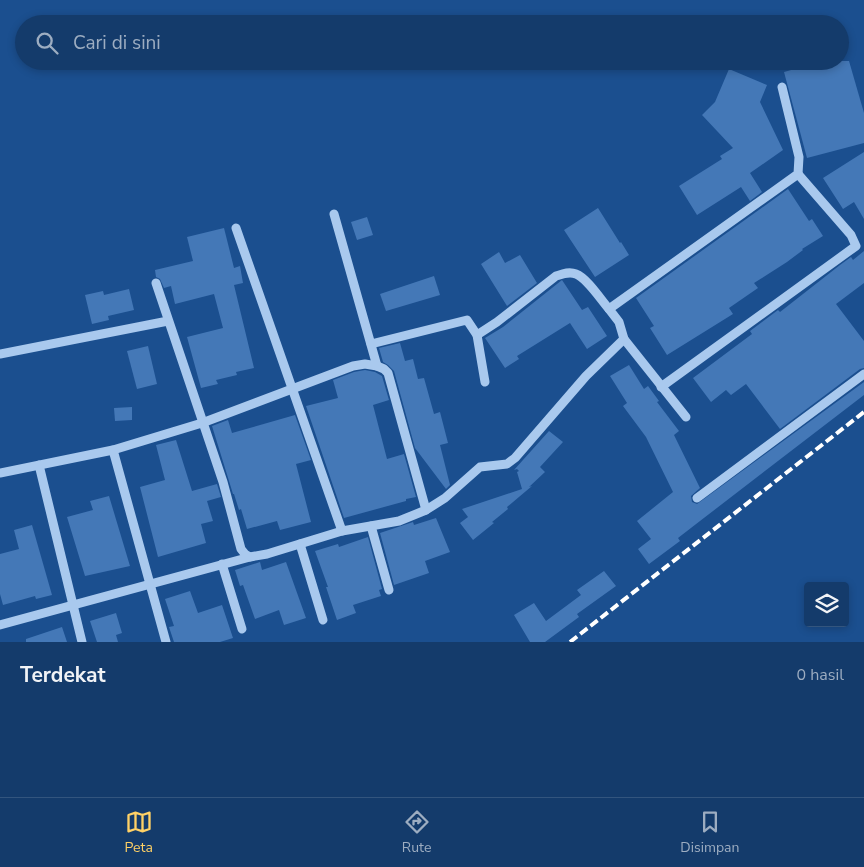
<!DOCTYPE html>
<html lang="id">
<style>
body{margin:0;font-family:"Nunito Sans",sans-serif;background:#1d4271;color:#f1f3f6}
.controls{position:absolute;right:15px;bottom:15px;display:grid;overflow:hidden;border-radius:5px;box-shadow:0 2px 8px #0003}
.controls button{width:45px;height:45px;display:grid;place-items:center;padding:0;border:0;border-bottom:1px solid #33557e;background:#143b6b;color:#f1f3f6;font:25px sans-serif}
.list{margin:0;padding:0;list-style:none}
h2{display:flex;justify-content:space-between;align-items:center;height:65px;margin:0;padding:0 20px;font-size:21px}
h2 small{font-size:16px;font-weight:400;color:#9dadc1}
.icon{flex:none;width:28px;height:28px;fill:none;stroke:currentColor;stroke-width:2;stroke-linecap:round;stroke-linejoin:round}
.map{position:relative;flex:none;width:864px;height:642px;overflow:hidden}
.search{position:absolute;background:#143b6b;box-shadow:0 2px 8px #0003;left:15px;right:15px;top:15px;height:55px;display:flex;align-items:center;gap:12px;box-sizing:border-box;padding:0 18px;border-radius:28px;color:#9dadc1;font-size:19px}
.sheet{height:155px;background:#143b6b}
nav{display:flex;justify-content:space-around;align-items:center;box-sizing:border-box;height:70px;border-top:1px solid #33557e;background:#143b6b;font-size:14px;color:#9dadc1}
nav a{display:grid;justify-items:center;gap:2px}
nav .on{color:#ffd166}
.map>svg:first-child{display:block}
.building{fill:#4478b7}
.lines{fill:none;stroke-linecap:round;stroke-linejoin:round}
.minor{stroke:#a9c9ee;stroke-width:9}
.rail{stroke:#fff;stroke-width:4;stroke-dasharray:9 4;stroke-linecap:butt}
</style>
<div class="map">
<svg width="864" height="642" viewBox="0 0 864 642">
<rect width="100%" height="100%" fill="#1b4f8f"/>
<g class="building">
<path d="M823 61H849L864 113V143L807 158 784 72Z"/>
<path d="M729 69 767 85 760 102 783 150 750 173 762 192 750 201 741 187 697 215 679 186 722 159 720 156 733 148 702 115 715 102Z"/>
<path d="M864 152V219L854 202 843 209 823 178Z"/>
<path d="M788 189 809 221 812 219 823 236 802 249 803 250 787 262 754 283 758 288 729 308 733 314 667 355 650 328 654 326 636 298Z"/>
<path d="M598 208 620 243 621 242 629 255 595 277 564 230Z"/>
<path d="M367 217 373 235 357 240 351 222Z"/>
<path d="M224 228 234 268 240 266 243 283 234 285 254 368 236 372 237 375 216 380 218 384 201 388 187 337 223 328 214 294 175 304 171 286 164 288 160 279 156 277 155 270 193 261 187 237Z"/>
<path d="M864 251V283L836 304 864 341V368L860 369 780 429 746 384 731 395 726 390 711 402 693 378 752 334 750 331 778 310 780 312 840 265 851 257 853 260Z"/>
<path d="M499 252 505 263 520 255 537 283 507 306 481 264Z"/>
<path d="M434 276 440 295 386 311 380 294Z"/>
<path d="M562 280 582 310 588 307 607 336 587 349 570 323 517 356 519 359 505 368 485 338 503 327Z"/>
<path d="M129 289 134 310 108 316 109 320 92 324 85 295 103 291 104 295Z"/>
<path d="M400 343 405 361 413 359 418 379 424 378 434 414 440 412 448 443 440 445 450 485 446 489 415 448 394 371 388 365 383 362 379 348Z"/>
<path d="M148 346 157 384 137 389 127 351Z"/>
<path d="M629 365 644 389 648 386 659 401 657 402 679 431 674 435 700 488 691 496 692 502 697 504 864 382V395L700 521 678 538 680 541 649 564 638 549 651 539 637 521 673 492 646 437 623 406 627 403 610 376Z"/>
<path d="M365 370 375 372 382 376 389 400 373 405 387 459 404 454 416 497 406 499V501L344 518 306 406 338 398 333 380 354 372Z"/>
<path d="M132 407V420L115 421 114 408Z"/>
<path d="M295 415 311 460 296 464 311 522 280 530 277 521 247 529 241 509 239 510 234 494H233L212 426 228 420 232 433Z"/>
<path d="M549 431 563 442 540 467 545 472 529 487 532 486 507 507 508 509 492 522 494 523 473 540 460 523 468 517 462 509 522 489 517 472 519 471 517 469 514 470Z"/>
<path d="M176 440 192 491 217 484 221 497 207 501 213 521 201 524 206 543 158 557 140 487 165 480 156 445Z"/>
<path d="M109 496 130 566 85 576 67 517 93 510 90 501Z"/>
<path d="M436 518 450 552 425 561 429 573 394 585 380 533 413 522 414 525Z"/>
<path d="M32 525 52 595 36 599 35 596 3 605 0 594V554L19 549 14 530Z"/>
<path d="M368 537 382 589 379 590 381 596 353 605 356 613 337 620 326 587H328L315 551 338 544 339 547Z"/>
<path d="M260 562 262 570 286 562 306 618 284 625 279 610 255 619 243 585 240 586 235 570Z"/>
<path d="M604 571 616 586 577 614 579 617 545 642H530L514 615 534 603 546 621 581 595 577 590Z"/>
<path d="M190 591 198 613 222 605 233 638 220 642H174L169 627 174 626 165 599Z"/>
<path d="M116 613 122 633 116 635 118 642H97L90 621Z"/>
<path d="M62 627 67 642H26V639Z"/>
</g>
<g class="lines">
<g class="minor">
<path d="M334 214 377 366"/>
<path d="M236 228 342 531"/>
<path d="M156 283 223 482 241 549 245 554 250 557"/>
<path d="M477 335 497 322 556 276C562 274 569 271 576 274 587 278 601 300 609 309"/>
<path d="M624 339 619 322 609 309 798 174 799 157 782 87"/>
<path d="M371 344 467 320 477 335 485 382"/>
<path d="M0 354 168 321"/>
<path d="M661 387 856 246 851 235 798 174"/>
<path d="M113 450 166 642"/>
<path d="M39 465 82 642"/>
<path d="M0 473 113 450 202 423 353 366 365 364 377 366 384 369 388 373 426 510"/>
<path d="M697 498 864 374"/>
<path d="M371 526 389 590"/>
<path d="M300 544 323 620"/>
<path d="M222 564 242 629"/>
<path d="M0 625 250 557 267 554 342 531 399 521 426 510 445 498 480 467 507 464 515 458 586 376 624 339 686 417"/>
</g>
<path class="rail" d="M570 642 864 412"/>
</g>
</svg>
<div class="controls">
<button><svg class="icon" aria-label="layers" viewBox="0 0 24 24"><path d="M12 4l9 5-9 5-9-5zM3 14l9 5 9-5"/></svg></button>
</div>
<div class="search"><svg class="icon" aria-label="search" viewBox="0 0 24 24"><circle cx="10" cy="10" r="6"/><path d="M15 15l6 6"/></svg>Cari di sini</div>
</div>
<section class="sheet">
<h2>Terdekat<small>0 hasil</small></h2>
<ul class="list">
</ul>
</section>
<nav>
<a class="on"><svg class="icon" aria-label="map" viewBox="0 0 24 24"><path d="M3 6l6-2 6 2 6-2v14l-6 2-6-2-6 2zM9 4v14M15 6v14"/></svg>Peta</a>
<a><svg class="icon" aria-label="directions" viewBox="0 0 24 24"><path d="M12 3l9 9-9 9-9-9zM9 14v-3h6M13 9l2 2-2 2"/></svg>Rute</a>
<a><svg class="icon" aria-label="saved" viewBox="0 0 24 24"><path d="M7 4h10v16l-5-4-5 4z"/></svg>Disimpan</a>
</nav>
